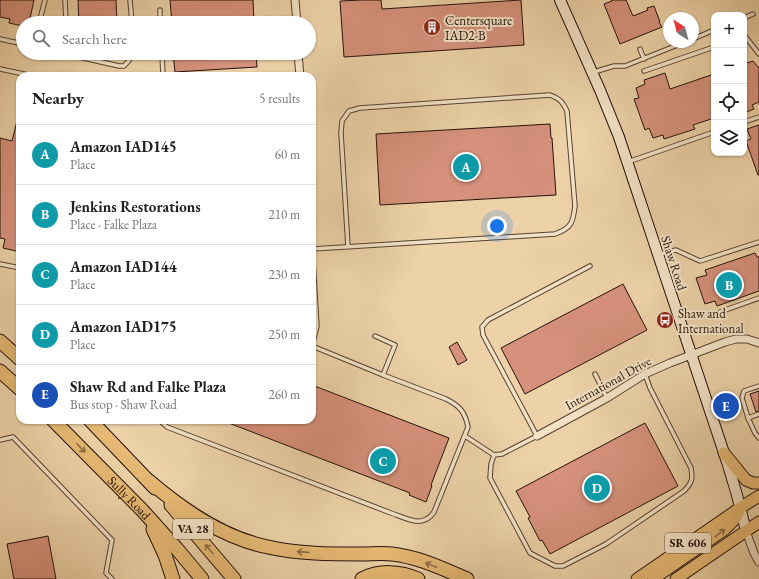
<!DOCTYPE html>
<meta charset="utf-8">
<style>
body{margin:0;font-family:"EB Garamond",serif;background:#f6f6f6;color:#202124}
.controls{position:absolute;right:12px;top:12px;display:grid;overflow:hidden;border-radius:8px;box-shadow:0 1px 3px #0004}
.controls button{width:36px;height:36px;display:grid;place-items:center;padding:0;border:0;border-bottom:1px solid #e0e0e0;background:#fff;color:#202124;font:20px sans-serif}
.compass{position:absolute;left:663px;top:12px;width:36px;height:36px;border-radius:50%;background:#fff;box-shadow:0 1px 3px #0004;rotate:324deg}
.you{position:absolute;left:497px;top:226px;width:14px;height:14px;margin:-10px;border:3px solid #fff;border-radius:50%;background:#1a73e8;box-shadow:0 0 0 6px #1a73e833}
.badge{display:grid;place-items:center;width:26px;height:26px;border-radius:50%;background:#ea580c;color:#fff;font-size:13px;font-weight:700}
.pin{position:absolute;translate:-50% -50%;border:2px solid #fff;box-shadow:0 1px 4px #0006}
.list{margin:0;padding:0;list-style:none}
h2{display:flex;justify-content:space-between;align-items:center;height:52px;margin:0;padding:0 16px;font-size:17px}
h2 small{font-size:13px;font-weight:400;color:#757577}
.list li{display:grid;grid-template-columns:26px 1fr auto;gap:12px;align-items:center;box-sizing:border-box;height:60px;padding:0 16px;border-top:1px solid #e0e0e0}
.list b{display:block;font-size:15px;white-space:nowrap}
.list p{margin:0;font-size:13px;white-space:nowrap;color:#757577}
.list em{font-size:13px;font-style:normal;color:#757577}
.icon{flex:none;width:22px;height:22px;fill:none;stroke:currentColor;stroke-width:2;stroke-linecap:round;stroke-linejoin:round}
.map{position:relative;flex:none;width:759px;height:579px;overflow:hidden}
.search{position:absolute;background:#fff;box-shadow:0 1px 3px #0004;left:16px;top:16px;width:300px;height:44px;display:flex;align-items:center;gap:10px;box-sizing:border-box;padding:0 14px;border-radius:22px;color:#757577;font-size:15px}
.panel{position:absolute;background:#fff;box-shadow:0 1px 3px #0004;left:16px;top:72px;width:300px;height:352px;border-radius:12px}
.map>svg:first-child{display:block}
.building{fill:#d6917c;stroke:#251109}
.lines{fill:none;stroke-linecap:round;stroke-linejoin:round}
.lane-casing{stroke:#574131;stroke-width:5.5}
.street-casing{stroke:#574131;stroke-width:9}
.secondary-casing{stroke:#251109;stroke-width:12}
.primary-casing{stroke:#251109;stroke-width:13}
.highway-casing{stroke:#251109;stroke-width:15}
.lane{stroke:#f3e2c6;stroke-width:3.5}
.street{stroke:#f3e2c6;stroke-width:7}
.secondary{stroke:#f3e2c6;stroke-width:10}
.primary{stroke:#e6b974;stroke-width:11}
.highway{stroke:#e6b974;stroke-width:13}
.oneway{stroke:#8f6d44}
.labels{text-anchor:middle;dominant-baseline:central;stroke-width:4;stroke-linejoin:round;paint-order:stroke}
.shield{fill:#f3e2c6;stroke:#635042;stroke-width:1}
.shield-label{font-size:12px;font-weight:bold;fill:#251109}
.poi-label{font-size:13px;fill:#251109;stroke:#f3e2c6;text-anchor:start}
.street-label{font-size:13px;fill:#251109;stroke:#f3e2c6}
</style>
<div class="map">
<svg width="759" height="579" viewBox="0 0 759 579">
<rect width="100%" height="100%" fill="#edd2a8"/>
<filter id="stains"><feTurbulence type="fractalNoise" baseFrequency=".005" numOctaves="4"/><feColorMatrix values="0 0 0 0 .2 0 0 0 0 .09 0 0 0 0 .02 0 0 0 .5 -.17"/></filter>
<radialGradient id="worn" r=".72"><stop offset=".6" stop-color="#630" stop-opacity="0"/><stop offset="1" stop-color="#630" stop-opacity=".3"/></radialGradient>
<g class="building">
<path d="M0 0H34L29 23H23V26L9 23 10 19 0 17Z"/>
<path d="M78 0H116L117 23H79Z"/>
<path d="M170 0H253L254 23H172Z"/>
<path d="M362 0H381L382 9 521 0 524 45 344 57 340 1Z"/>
<path d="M611 0H626L633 16 648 10 647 8 654 6 660 22H659L662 27 620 44 604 4 612 1Z"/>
<path d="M173 53H256L257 67 175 72Z"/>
<path d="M753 61 759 68V102L752 105 754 109 744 113V64Z"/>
<path d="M665 73 670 89 714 74V118L693 125 695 129 664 139 663 135 653 138 649 128 645 130 634 99 639 98 636 88 645 84 644 80Z"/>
<path d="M17 121H20V252L3 248 5 239 0 238V138L12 141Z"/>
<path d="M550 124 551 138H552L556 195 380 205 376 134Z"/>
<path d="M759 125V175H758L746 141 751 139 747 129Z"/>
<path d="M755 253 757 257H759V291L717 306 715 301 705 304 696 278 707 275 705 270Z"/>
<path d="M623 284 647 330 525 394 501 348Z"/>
<path d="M457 342 467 360 458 365 449 347Z"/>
<path d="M312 385 449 438 431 485 432 486 426 502 409 495 410 493 221 420H312Z"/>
<path d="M759 391V411L756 412 750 394Z"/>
<path d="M645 423 678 486 550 554 542 540 540 541 528 518 530 517 516 491Z"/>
<path d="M48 536 56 579H14L7 544Z"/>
</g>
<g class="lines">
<g class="lane-casing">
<g id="lane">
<path d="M65 0 66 23"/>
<path d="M130 0 132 23"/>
<path d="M160 10V23"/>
<path d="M744 18 753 14"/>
<path d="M39 23 45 0"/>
<path d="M744 37 745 36 759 54"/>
<path d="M0 39 23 44"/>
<path d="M693 39 714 30"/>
<path d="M640 49 644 59"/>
<path d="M61 53 119 66H124C128 62 131 59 134 53"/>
<path d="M162 53 163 76"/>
<path d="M0 69 33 76"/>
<path d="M644 71 714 47"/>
<path d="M594 72 614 66H625L685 42"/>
<path d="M744 122 759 117"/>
<path d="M628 162 714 132"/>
<path d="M312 244 317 326 312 346"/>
<path d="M312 249 555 234C572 228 573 222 575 206L567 111C562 101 560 99 550 95L360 108 349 111 342 121 341 133 348 247"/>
<path d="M660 254 676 250 700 261 759 242"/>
<path d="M0 264 20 268"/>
<path d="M590 266 488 320 482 327 483 335 537 436 502 454 494 455 491 464 490 478 530 553 555 566H563L606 544 684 491C692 483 693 479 691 468L650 388 645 374"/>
<path d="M717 313 759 298"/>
<path d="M375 336 395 345 383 375"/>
<path d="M595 374 607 398"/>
<path d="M759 386 744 391 742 398 748 418 759 414"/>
<path d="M748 418 755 433 759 438"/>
<path d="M159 420 167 427 391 513C406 518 423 529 434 512L468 427C465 412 460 406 446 399L383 375 312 346"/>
<path d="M465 436 494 455"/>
<path d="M0 440 13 437 112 540 106 573 112 579"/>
</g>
</g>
<g class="street-casing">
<g id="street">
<path d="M295 0 297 23"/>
<path d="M298 53 300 76"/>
<path d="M537 436 607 398 645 374 670 363 725 342 736 339H747L759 343"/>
<path d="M746 531 754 553 759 562"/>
</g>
</g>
<g class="secondary-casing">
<path id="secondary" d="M560 0 600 90 619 137 728 465 737 495 746 531"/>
</g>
<g class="primary-casing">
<g id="primary">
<path d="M724 453 746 480 753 483H759"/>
<path d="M637 579 740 508 759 496"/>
<path d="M653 579 724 530C730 524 737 519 739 510"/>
<path d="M676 579 759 522"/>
</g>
</g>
<g class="highway-casing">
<g id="highway">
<path d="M0 341 20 359"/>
<path d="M0 371 20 389"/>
<path id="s1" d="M53 420 142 510 177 549 202 579"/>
<path d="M90 420 155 488"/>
<path d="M149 481C183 510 223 538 268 547 298 554 331 554 362 554 372 554 382 553 392 554 419 557 443 569 467 579"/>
<path d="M171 505 234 579"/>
<path d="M153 529 165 555 173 579"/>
<path d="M362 579C379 570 400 571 418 579"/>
</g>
</g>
<use href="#lane" class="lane"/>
<use href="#street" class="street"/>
<use href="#secondary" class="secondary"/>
<use href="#primary" class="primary"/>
<use href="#highway" class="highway"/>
</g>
<defs><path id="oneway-shaft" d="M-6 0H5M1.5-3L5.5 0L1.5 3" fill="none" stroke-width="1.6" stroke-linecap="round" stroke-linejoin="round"/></defs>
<g class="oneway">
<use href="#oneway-shaft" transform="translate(81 448) rotate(46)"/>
<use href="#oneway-shaft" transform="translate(720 533) rotate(-38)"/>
<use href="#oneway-shaft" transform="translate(209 549) rotate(-130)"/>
<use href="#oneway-shaft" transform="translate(303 552) rotate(-176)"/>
<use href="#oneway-shaft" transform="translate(431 565) rotate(-158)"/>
</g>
<defs>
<g id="building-disc" transform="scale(0.9)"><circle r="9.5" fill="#8f2418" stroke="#f3e2c6"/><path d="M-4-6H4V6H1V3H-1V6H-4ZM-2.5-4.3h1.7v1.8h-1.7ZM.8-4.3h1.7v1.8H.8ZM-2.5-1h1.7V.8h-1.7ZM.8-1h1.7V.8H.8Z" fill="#fff"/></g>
<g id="bus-disc" transform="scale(0.9)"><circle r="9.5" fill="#8f2418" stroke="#f3e2c6"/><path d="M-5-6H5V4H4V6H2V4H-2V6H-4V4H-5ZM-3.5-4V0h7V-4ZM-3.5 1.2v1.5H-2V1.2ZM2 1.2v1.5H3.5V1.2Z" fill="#fff"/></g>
</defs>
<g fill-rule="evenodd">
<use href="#building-disc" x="432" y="27"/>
<use href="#bus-disc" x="665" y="320"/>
</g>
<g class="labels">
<g class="shield">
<rect x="173" y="519" width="40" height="20" rx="3"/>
<rect x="665" y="533" width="46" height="20" rx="3"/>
</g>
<g class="shield-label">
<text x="193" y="529">VA 28</text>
<text x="688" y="543">SR 606</text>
</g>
<g class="poi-label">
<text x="445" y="20">Centersquare<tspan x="445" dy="15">IAD2-B</tspan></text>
<text x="678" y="313">Shaw and<tspan x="678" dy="15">International</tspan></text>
</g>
<g class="street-label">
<text transform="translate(674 263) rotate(72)">Shaw Road</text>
<text transform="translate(608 383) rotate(-29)">International Drive</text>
<text stroke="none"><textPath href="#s1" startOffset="109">Sully Road</textPath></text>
</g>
</g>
<rect width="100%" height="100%" filter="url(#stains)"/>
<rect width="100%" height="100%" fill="url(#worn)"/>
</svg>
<div class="controls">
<button>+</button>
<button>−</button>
<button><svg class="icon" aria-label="locate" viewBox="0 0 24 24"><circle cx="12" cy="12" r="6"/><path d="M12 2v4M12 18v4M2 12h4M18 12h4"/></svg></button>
<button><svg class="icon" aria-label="layers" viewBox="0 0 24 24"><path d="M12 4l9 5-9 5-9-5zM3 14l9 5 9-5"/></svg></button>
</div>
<svg class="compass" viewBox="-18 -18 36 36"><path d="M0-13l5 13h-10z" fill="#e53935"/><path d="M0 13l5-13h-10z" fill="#757577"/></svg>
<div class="you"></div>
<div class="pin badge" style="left:466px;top:167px;background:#0f9aa8">A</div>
<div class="pin badge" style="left:729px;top:285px;background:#0f9aa8">B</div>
<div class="pin badge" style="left:383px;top:461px;background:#0f9aa8">C</div>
<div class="pin badge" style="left:597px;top:488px;background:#0f9aa8">D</div>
<div class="pin badge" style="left:726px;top:406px;background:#1a4fb4">E</div>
<div class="search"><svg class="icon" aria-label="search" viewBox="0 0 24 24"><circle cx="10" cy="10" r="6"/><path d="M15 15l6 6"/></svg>Search here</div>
<section class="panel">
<h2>Nearby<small>5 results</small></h2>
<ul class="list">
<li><span class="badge" style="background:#0f9aa8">A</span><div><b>Amazon IAD145</b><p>Place</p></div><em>60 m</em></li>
<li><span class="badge" style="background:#0f9aa8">B</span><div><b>Jenkins Restorations</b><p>Place · Falke Plaza</p></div><em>210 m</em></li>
<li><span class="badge" style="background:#0f9aa8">C</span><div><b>Amazon IAD144</b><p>Place</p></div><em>230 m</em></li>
<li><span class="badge" style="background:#0f9aa8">D</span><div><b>Amazon IAD175</b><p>Place</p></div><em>250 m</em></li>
<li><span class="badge" style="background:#1a4fb4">E</span><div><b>Shaw Rd and Falke Plaza</b><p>Bus stop · Shaw Road</p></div><em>260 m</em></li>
</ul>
</section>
</div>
